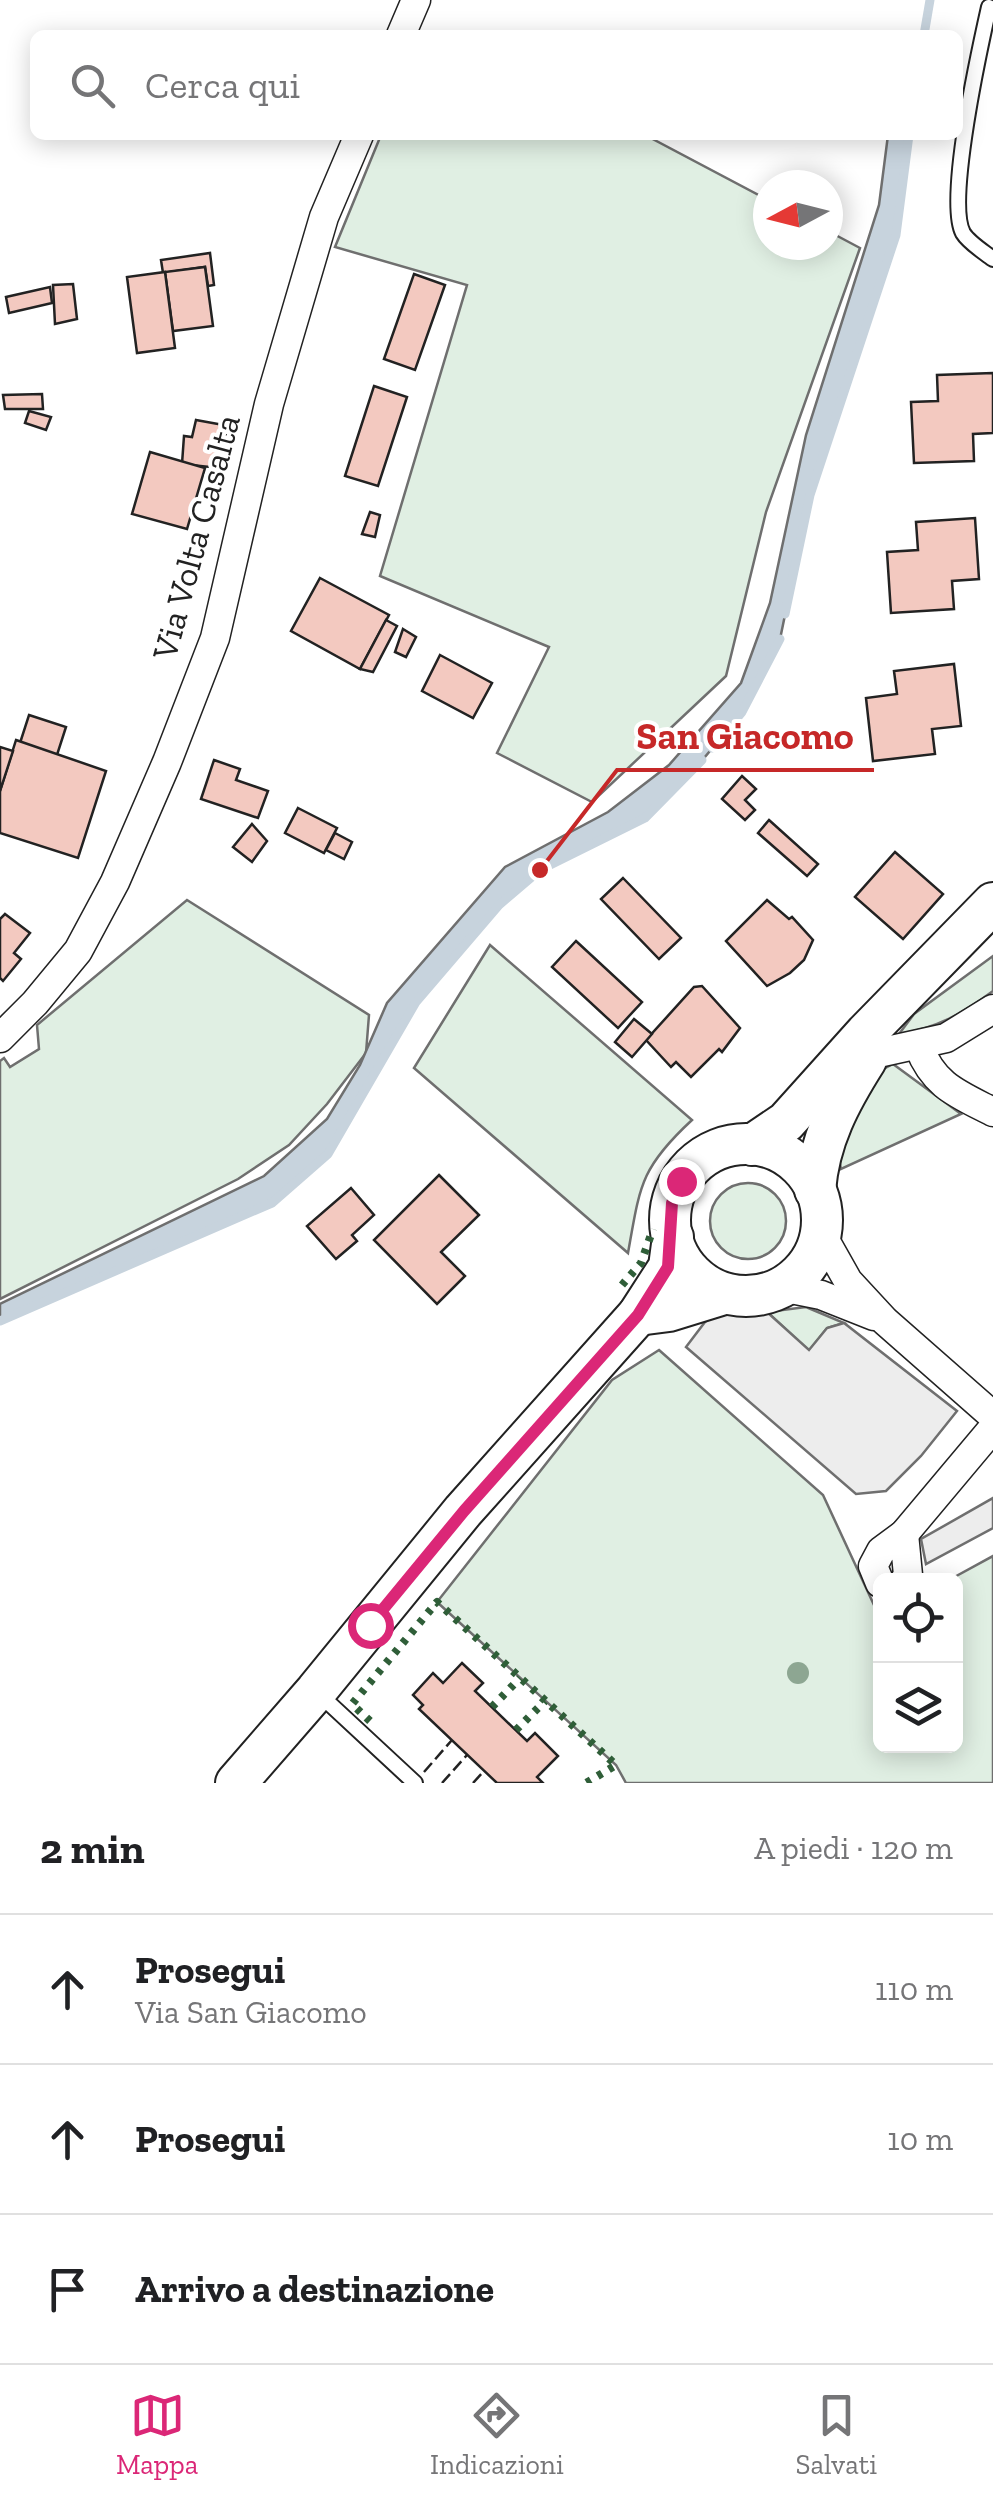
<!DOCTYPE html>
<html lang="it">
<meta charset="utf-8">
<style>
body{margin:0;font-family:"Zilla Slab",serif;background:#f6f6f6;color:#202124}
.controls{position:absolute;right:30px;bottom:30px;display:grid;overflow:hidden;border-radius:15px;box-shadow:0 5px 25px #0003}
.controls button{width:90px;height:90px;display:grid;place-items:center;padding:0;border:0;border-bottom:2px solid #e0e0e0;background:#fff;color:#202124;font:50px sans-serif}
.compass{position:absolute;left:753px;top:170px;width:90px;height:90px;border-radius:50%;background:#fff;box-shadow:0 5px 25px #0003;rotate:263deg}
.stop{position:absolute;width:30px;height:30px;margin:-22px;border:8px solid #db2777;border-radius:50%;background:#fff}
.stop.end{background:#db2777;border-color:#fff;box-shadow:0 2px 10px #0008}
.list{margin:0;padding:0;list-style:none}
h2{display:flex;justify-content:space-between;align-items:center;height:130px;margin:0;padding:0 40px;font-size:42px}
h2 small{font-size:32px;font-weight:400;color:#757577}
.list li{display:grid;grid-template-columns:65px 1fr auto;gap:30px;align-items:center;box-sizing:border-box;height:150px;padding:0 40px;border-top:2px solid #e0e0e0}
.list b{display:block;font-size:38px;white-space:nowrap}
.list p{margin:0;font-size:32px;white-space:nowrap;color:#757577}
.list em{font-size:32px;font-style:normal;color:#757577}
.icon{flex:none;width:55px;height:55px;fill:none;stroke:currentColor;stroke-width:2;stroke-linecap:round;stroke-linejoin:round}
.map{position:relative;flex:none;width:993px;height:1783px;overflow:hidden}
.search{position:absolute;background:#fff;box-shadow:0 5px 25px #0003;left:30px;right:30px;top:30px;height:110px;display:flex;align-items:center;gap:25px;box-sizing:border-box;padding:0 35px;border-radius:15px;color:#757577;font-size:38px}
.sheet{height:580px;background:#fff}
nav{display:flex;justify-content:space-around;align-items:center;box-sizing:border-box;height:140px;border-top:2px solid #e0e0e0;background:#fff;font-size:28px;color:#757577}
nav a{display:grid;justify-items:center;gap:5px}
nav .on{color:#db2777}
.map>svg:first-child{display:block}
.green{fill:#e0efe3;stroke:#6f6f6f;stroke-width:2.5}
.parking{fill:#ededed;stroke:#6f6f6f;stroke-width:2.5}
.water{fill:#c7d3dd;stroke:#6f6f6f;stroke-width:2.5}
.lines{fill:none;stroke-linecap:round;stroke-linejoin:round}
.stream{stroke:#c7d3dd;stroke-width:9}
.building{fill:#f3c9c0;stroke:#222;stroke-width:2.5}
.lane-casing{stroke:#222;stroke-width:18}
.street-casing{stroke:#222;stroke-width:31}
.secondary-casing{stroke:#222;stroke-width:44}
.lane{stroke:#fff;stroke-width:14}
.street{stroke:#fff;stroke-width:28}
.secondary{stroke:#fff;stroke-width:40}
.hedge{stroke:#2f5e38;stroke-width:8;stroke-dasharray:5 8;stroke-linecap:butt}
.fence{stroke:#222;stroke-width:2.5;stroke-dasharray:12 5;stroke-linecap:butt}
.tree{fill:#8da692}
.route{stroke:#db2777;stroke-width:12}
.labels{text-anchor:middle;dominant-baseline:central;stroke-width:8;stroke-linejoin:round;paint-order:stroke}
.street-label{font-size:35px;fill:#222;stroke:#fff}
.leader{fill:none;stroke:#c62828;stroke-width:4}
.callout-dot{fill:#c62828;stroke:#fff;stroke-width:4}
.callout-label{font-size:38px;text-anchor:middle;font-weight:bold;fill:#c62828;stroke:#fff;stroke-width:8;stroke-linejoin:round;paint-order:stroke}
</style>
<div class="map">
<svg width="993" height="1783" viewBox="0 0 993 1783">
<rect width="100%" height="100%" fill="#fff"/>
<g class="green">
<path d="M381 135H645L768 200V245H828V231L860 248 766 512 726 676 592 802 497 753 549 647 380 576 467 285 335 247Z"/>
<path d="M187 900 369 1015 366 1053 327 1104 289 1145 238 1179 0 1299V1061L4 1058 10 1067 39 1049 37 1025Z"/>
<path d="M490 945 692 1120C640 1168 640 1186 628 1253L414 1068Z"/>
<path d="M993 956V991C962 1014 937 1028 899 1034L914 1014Z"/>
<path d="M893 1064 961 1114 841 1169 836 1146 874 1074Z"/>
<circle cx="748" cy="1221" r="38"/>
<path d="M806 1307 844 1323 827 1328 809 1351 767 1312Z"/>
<path d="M659 1350 823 1495 880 1618V1746H956V1580H949L993 1556V1783H626L616 1765 437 1602 612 1380Z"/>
</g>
<g class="parking">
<path d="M767 1312 809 1350 827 1328 844 1323 957 1411 921 1456 886 1491 856 1494 686 1347 705 1322 716 1314Z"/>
<path d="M993 1498V1528L926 1564 921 1539Z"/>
</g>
<path class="water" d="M888 135H909L896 235 810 494 779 644 742 712 686 780 645 818 540 870 499 905 416 1002 328 1154 272 1203 0 1321V1304L264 1176 327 1119 360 1065 387 1003 505 867 608 812 669 765 741 683 770 603 806 435 879 205Z"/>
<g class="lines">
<g class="stream">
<path d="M924 35 930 0"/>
<path d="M785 614 810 495 896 235 909 135"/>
<path d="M712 748 742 712 780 639"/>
<path d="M0 1321 272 1203 328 1154 416 1002 499 905 540 870 645 818 702 760"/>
</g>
</g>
<g class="building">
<path d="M210 253 214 285 208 286 205 267 163 273 161 260Z"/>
<path d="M205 267 213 326 173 331 165 272Z"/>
<path d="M165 272 175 348 137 353 127 277Z"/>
<path d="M414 274 445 285 415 370 384 359Z"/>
<path d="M73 284 77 319 55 324 53 285Z"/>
<path d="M50 287 52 303 9 313 6 297Z"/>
<path d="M993 373V433L973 434 974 461 914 463 911 402 938 401 937 375Z"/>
<path d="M374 386 407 397 378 486 345 476Z"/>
<path d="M42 394 43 409H5L3 395Z"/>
<path d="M29 411 51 417 46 430 25 423Z"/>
<path d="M196 420 229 426 219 468 182 464 184 436 192 437Z"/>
<path d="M150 452 205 468 187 529 132 514Z"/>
<path d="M370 512 380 515 375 537 362 534Z"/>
<path d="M975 518 979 579 952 581 954 609 891 613 887 552 918 550 916 522Z"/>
<path d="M320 578 389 615 360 669 291 631Z"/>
<path d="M386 620 397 626 373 672 360 669Z"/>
<path d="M403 629 416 637 406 657 395 652Z"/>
<path d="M440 655 492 683 473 718 422 691Z"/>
<path d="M954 664 961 726 932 729 935 754 873 761 866 698 897 694 894 671Z"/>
<path d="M29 715 66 727 57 755 20 743Z"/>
<path d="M16 740 106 771 78 858 0 833V791Z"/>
<path d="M0 747 13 751 0 791Z"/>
<path d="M214 760 240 769 236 780 268 791 258 818 201 799Z"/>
<path d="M742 776 756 789 745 800 755 810 745 820 722 799Z"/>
<path d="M298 808 337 828 324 853 285 833Z"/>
<path d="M769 820 818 864 807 876 758 833Z"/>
<path d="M252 824 267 841 252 862 233 847Z"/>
<path d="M335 833 352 842 344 859 326 850Z"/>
<path d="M895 852 943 894 903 939 855 897Z"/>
<path d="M623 878 681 938 659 959 601 899Z"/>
<path d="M767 900 789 919 792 917 813 940 804 960 790 973 767 986 726 941Z"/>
<path d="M5 914 30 933 14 953 21 959 3 981 0 978V919Z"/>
<path d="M576 941 642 1002 618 1028 552 967Z"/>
<path d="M702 986 740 1028 722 1052 719 1049 691 1077 676 1062 671 1067 646 1040 694 987Z"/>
<path d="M634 1019 652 1034 632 1057 615 1042Z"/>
<path d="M439 1175 479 1215 441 1252 465 1276 437 1304 374 1240Z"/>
<path d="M351 1188 374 1215 352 1235 357 1241 336 1259 307 1226Z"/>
<path d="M462 1663 483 1683 475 1691 527 1741 535 1733 558 1756 537 1777 543 1783H497L419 1709 423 1705 413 1695 433 1673 443 1683Z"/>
</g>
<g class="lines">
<g class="lane-casing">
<g id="lane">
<path d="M989 7C980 47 946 201 963 233 969 243 984 252 993 259"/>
<path d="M317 1692 415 1783"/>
</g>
</g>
<g class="street-casing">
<g id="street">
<path d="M401 35 416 0"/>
<path d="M0 1038 35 1003 78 951 115 882 167 762 215 638 269 404 324 217 359 135"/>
<path d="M919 1047C934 1086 958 1094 993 1112"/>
<path d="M869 1055 946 1038 993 1009"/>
<path d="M821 1233 848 1281 885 1321 993 1416"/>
<path d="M781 1287 821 1295 874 1316"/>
<path d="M904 1534 908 1575 905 1580"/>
<path d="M880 1583 873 1566 881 1551 904 1534 993 1428"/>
</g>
</g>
<g class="secondary-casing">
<g id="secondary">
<circle cx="746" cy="1220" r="76"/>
<path d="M752 1145 786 1122 866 1033 993 903"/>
<path d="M815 1190C819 1140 840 1101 866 1060"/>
<path d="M638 1315 669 1311 724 1294"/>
<path d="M236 1783 316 1691 463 1511 638 1315 669 1267 673 1237"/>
</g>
</g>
<use href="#lane" class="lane"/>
<use href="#street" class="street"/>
<use href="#secondary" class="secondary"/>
<g class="hedge">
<path d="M622 1285 641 1263 653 1229"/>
<path d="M492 1707 520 1678"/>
<path d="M370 1721 352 1704 437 1602 616 1765 586 1783"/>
<path d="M516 1730 545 1701"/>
</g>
<g class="fence">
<path d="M424 1772 452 1740"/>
<path d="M442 1783 467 1755"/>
<path d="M473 1783 484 1771"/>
</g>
</g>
<circle class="tree" cx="798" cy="1673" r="11"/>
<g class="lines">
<path class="route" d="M370 1625 464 1511 638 1315 668 1267 672 1203 681 1181"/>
</g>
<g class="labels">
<g class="street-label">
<text transform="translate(196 537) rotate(-75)">Via Volta Casalta</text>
</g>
</g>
<path class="leader" d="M540 870L617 770H874"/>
<circle class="callout-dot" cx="540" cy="870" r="10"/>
<g class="callout-label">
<text x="745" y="749">San Giacomo</text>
</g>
</svg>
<div class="controls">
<button><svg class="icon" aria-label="locate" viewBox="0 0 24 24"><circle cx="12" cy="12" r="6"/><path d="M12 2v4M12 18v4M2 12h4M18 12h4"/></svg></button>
<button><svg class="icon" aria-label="layers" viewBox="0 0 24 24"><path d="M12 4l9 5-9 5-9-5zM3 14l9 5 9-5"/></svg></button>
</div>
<svg class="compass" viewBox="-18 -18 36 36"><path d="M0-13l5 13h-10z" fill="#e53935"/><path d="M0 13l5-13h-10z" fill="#757577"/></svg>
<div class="stop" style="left:370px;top:1625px"></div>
<div class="stop end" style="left:681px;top:1181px"></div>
<div class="search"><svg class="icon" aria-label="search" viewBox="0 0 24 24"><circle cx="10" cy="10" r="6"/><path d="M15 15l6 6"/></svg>Cerca qui</div>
</div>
<section class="sheet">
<h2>2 min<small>A piedi · 120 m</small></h2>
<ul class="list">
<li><svg class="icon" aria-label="ahead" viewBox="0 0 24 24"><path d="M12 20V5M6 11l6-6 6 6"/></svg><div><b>Prosegui</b><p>Via San Giacomo</p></div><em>110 m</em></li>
<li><svg class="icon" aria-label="ahead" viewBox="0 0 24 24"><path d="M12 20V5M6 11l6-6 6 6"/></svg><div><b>Prosegui</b></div><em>10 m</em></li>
<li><svg class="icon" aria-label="arrive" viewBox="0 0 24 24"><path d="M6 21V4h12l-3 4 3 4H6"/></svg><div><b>Arrivo a destinazione</b></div></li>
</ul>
</section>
<nav>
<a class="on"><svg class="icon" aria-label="map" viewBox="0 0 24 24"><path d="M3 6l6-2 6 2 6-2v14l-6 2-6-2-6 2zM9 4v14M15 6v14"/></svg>Mappa</a>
<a><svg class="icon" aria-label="directions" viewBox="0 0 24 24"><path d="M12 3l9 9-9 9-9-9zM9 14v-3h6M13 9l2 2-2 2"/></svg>Indicazioni</a>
<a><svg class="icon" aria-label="saved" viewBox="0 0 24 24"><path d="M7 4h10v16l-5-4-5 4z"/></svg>Salvati</a>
</nav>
